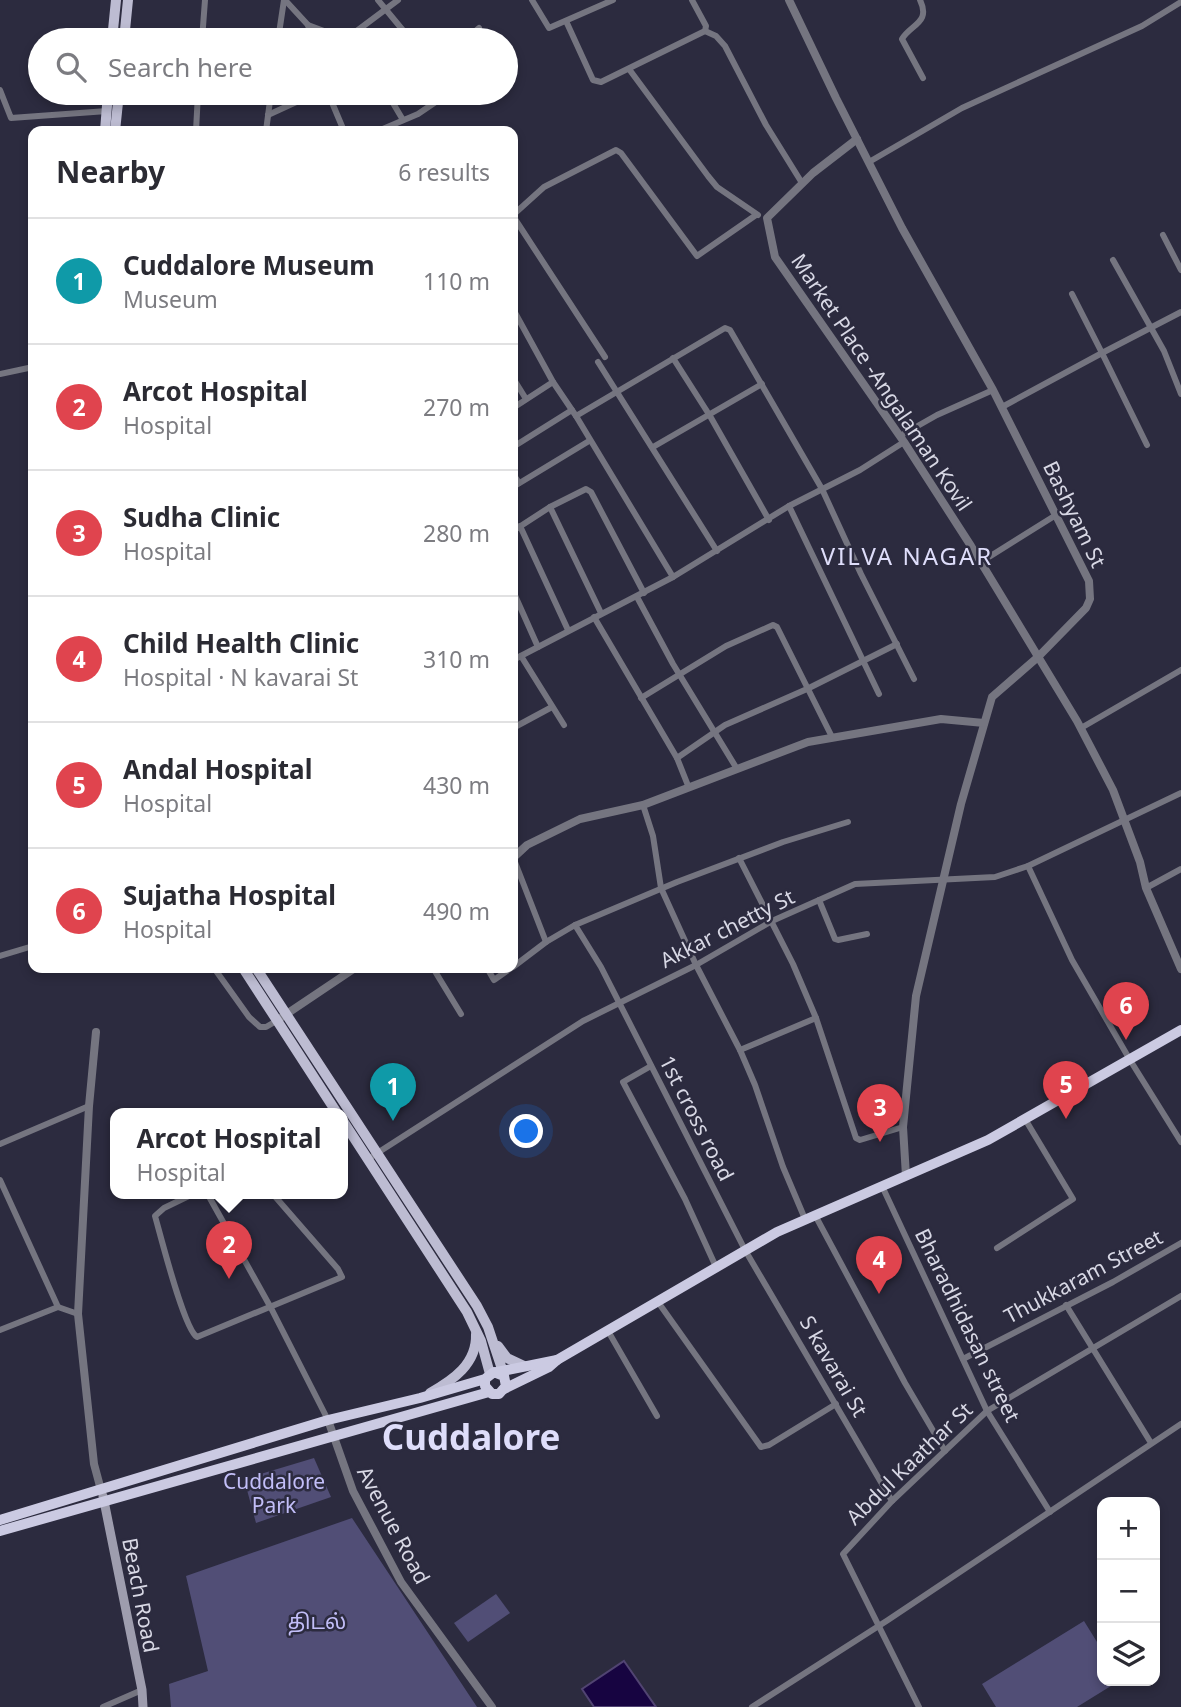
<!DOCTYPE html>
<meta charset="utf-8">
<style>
body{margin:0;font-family:"Noto Sans","Noto Sans Tamil",sans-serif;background:#f7f7f7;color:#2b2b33}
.controls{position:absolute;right:21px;bottom:21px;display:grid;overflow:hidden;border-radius:14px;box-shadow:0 4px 10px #0003}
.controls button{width:63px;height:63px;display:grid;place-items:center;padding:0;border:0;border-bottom:2px solid #e1e1e2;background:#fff;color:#2b2b33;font:35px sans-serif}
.you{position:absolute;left:527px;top:1132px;width:24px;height:24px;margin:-18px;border:5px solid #fff;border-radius:50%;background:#1a73e8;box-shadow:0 0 0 10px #1a73e833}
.badge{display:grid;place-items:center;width:46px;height:46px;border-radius:50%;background:#7c3aed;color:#fff;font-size:23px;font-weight:700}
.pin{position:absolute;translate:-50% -58px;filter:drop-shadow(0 2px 4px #0008)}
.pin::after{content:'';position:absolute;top:37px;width:24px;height:21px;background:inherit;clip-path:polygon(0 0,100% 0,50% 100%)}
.popup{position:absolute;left:110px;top:1108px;width:238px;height:91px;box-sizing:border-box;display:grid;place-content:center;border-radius:14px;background:#fff;filter:drop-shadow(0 2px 5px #0005);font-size:23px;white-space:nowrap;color:#7c7c81}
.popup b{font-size:26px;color:#2b2b33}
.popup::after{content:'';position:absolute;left:50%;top:100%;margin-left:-14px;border:14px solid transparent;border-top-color:#fff}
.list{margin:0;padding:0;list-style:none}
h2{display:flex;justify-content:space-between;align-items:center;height:91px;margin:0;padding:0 28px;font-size:30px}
h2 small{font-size:23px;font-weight:400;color:#7c7c81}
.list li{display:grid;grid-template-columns:46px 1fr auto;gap:21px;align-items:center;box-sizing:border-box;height:126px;padding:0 28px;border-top:2px solid #e1e1e2}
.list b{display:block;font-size:26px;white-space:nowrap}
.list p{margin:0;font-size:23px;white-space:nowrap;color:#7c7c81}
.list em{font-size:23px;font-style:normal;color:#7c7c81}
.icon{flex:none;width:38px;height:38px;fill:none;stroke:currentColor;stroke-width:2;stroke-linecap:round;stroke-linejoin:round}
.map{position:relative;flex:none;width:1181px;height:1707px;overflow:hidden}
.search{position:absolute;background:#fff;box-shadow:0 4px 10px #0003;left:28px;top:28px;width:490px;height:77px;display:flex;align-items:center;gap:18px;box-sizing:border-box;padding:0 24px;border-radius:38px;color:#7c7c81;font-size:26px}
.panel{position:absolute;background:#fff;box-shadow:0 4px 10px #0003;left:28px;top:126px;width:490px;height:847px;border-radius:14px}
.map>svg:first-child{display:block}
.green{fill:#514e76}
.water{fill:#170441;stroke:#514472;stroke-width:2}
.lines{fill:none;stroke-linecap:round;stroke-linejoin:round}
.minor{stroke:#757580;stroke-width:6}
.tertiary{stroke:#757580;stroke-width:8}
.secondary{stroke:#9e9dae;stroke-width:9}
.primary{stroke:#bdbcd2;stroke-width:10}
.trunk{stroke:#cbcae2;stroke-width:10}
.labels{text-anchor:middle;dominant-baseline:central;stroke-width:5;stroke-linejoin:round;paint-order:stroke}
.street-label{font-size:21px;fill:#d8d8e5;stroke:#2c2b3f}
.park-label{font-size:21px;fill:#c2bef8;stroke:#2c2b3f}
.quarter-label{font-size:24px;letter-spacing:2px;fill:#deddfa;stroke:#2c2b3f}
.town-label{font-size:35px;font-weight:bold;fill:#deddfa;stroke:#2c2b3f}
</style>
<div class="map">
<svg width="1181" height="1707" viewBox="0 0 1181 1707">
<rect width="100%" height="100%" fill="#2c2b3f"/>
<g class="green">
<path d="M314 1458 331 1497 256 1523 244 1479Z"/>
<path d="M352 1518 477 1707H171L169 1684 208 1671 186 1576Z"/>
<path d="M496 1594 510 1613 468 1642 454 1623Z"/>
<path d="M1084 1621 1102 1650V1681H1119L1077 1707H996L982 1684Z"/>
</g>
<path class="water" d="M624 1661 656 1707H594L582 1689Z"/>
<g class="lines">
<g class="minor">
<path d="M285 0 308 25 332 34 354 33 398 0"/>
<path d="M378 0 411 40"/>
<path d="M532 0 549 28 613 0"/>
<path d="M920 0C931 23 911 24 902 39L923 78"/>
<path d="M566 21 593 80 601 82 705 31 706 26 692 0"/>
<path d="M308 25 312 40"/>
<path d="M705 31 716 36 725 46 766 125 802 183"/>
<path d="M202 40 205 0"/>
<path d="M278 40 284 0"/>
<path d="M465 40 479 28"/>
<path d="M629 69 708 176 717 187 758 215"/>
<path d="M0 90 11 118 107 111"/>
<path d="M328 93 344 131"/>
<path d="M387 93 403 120"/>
<path d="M268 115 316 93"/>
<path d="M196 131 198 93"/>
<path d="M266 131 271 93"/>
<path d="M378 131 418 114 449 93"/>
<path d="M869 162 962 108 1142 26 1181 2"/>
<path d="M513 215 544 187 616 150 621 153 697 256 756 215"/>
<path d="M513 216 605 357"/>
<path d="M1163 235 1181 270"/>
<path d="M1113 260 1164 351 1181 394"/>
<path d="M1072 294 1102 353 1181 312"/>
<path d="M513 309 553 382 576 416"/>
<path d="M673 358 710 416 769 520"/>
<path d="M598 362 717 551"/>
<path d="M0 374 33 367"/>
<path d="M513 378 526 399"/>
<path d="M1002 407 1102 353 1147 445"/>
<path d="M513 408 553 382"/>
<path d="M900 436 937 415 993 390"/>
<path d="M513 447 572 410"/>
<path d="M653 447 762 384"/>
<path d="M513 474 519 483"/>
<path d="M513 487 589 441"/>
<path d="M789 506 879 694"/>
<path d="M550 507 601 613"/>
<path d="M520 526 568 630"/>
<path d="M513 531 550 507 586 489 591 492 644 593"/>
<path d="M981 562 1056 515"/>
<path d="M673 577 576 416 725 328 730 330 822 489 861 574 914 679"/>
<path d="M513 591 538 647"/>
<path d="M637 597 673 664 737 769"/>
<path d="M594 617 677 758 689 788"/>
<path d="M521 656 564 725"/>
<path d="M513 660 673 577 789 506 860 470 904 442"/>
<path d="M641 698 726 646 773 625 777 627 832 737"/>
<path d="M513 728 552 707"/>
<path d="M1081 728 1181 670"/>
<path d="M677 758 725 725 807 689 897 644"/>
<path d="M643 805 653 836 661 888 696 965 740 1050 755 1085 783 1167 805 1219"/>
<path d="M513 857 546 942"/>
<path d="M739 858 793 964 816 1018 856 1138 860 1140 903 1127"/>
<path d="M1028 866 1072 960 1130 1060 1181 1142"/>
<path d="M1146 888 1181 869"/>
<path d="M819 900 835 939 838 940 867 934"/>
<path d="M575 925 601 967 745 1250 892 1501"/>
<path d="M0 956 33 946"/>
<path d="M513 967 546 942 575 925 677 882 783 842 848 822"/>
<path d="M214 968 249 1017 260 1027H266L278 1020"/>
<path d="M433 968 461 1014"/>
<path d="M487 968 494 980 511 968"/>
<path d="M740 1050 816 1018"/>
<path d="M651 1066 623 1082 685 1199 716 1267"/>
<path d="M0 1144 89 1106"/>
<path d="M368 1159 583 1021 696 965 772 921 855 884 995 877 1028 866 1181 793"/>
<path d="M0 1180 58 1307"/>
<path d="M882 1186 987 1411 1050 1512"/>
<path d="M195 1193 164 1208 155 1216C161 1237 184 1329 197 1337L342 1277 338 1269 272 1193"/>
<path d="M207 1193 271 1308 328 1420"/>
<path d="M815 1215 905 1383 945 1451"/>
<path d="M997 1248 1073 1199 1025 1119"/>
<path d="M658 1302 761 1447 769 1445 836 1404"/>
<path d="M1066 1305 1151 1443"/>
<path d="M0 1330 58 1307 78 1314"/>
<path d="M608 1331 657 1416"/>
<path d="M963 1359 1113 1282 1181 1243"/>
<path d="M103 1707 142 1690"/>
<path d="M752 1707 888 1620 1181 1424"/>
<path d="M919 1707 843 1554 892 1501 987 1411 1181 1296"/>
</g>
<g class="tertiary">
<path d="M789 0 836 98 902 228 993 390 1089 581 1090 599 1086 608 1038 657 992 697 961 804 916 996 903 1127 906 1176"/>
<path d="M857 139 813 173 767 218 775 257 904 442 971 546 1077 721 1113 790 1140 862 1146 888 1181 969"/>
<path d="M513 858 527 845 580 819 643 805 808 742 941 719 984 723"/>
<path d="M282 1017 355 968"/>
<path d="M96 1032 89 1106 78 1314 94 1464 101 1490"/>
<path d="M328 1420 353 1491 401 1582 492 1707"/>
</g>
<path class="secondary" d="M103 1496 142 1690 143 1707"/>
<g class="primary">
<path d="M112 40 116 0"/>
<path d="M124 40 128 0"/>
<path d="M105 131 108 93"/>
<path d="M115 131 119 93"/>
<path d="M243 968 337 1113"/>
<path d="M256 968 477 1306 488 1327 504 1375"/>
<path d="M343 1121 467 1312 481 1341 490 1374"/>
<path d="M498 1346 507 1358 524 1366"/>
<path d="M430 1393C453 1380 477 1364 476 1334"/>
</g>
<g class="trunk">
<path d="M497 1372 557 1360"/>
<path d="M504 1389 549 1367 557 1360 777 1232 988 1140 1181 1030"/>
<path d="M0 1520 328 1420 420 1398 485 1379 494 1372 504 1376 506 1386 499 1394H492L485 1386V1379"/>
<path d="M0 1531 489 1392"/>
</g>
</g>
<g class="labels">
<g class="street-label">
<text transform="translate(882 382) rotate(56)">Market Place -Angalaman Kovil</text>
<text transform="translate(1075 514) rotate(64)">Bashyam St</text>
<text transform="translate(727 928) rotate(-27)">Akkar chetty St</text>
<text transform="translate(697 1118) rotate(63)">1st cross road</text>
<text transform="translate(1083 1276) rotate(-28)">Thukkaram Street</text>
<text transform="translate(968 1325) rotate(64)">Bharadhidasan street</text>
<text transform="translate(834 1366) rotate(60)">S kavarai St</text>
<text transform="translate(909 1463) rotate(-44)">Abdul Kaathar St</text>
<text transform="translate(394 1525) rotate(62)">Avenue Road</text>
<text transform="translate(141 1595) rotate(79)">Beach Road</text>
</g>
<g class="park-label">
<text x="274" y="1481">Cuddalore<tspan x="274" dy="24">Park</tspan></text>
<text x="317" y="1621">திடல்</text>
</g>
<g class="quarter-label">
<text x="907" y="555">VILVA NAGAR</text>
</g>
<g class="town-label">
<text x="471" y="1436">Cuddalore</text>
</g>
</g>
</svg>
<div class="controls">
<button>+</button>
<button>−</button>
<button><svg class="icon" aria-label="layers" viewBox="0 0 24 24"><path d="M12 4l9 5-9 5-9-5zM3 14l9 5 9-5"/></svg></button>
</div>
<div class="you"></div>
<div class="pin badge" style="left:393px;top:1121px;background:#0f9aa8">1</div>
<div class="pin badge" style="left:229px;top:1279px;background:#e0444e">2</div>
<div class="popup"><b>Arcot Hospital</b>Hospital</div>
<div class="pin badge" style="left:880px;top:1142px;background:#e0444e">3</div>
<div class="pin badge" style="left:879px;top:1294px;background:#e0444e">4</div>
<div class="pin badge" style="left:1066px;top:1119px;background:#e0444e">5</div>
<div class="pin badge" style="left:1126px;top:1040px;background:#e0444e">6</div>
<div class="search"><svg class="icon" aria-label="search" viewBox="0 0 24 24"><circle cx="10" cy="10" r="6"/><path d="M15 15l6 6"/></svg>Search here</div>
<section class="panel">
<h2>Nearby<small>6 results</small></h2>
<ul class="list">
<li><span class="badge" style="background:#0f9aa8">1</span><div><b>Cuddalore Museum</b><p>Museum</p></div><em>110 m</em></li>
<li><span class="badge" style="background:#e0444e">2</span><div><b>Arcot Hospital</b><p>Hospital</p></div><em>270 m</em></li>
<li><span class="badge" style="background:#e0444e">3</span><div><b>Sudha Clinic</b><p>Hospital</p></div><em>280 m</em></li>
<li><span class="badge" style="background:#e0444e">4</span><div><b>Child Health Clinic</b><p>Hospital · N kavarai St</p></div><em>310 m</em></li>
<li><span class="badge" style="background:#e0444e">5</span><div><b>Andal Hospital</b><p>Hospital</p></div><em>430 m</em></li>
<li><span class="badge" style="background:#e0444e">6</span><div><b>Sujatha Hospital</b><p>Hospital</p></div><em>490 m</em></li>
</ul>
</section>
</div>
